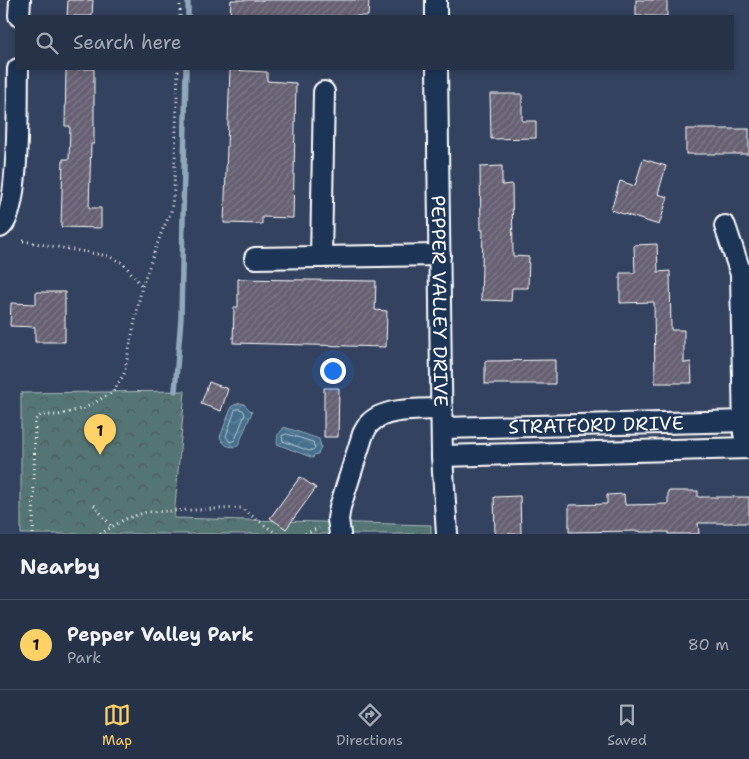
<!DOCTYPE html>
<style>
body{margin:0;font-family:"Shantell Sans",sans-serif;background:#2e3a4e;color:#f1f3f6}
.you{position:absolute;left:332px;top:370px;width:18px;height:18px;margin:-12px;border:4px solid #fff;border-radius:50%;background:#1a73e8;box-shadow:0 0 0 8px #1a73e833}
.badge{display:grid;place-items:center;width:32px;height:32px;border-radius:50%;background:#ffd166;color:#111;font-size:16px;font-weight:700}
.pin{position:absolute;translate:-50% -41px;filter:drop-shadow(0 1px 2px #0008)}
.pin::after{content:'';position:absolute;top:26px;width:18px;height:15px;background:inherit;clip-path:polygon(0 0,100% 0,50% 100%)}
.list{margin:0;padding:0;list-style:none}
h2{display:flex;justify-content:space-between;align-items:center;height:65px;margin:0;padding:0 20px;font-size:21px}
h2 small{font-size:16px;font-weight:400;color:#a4aab4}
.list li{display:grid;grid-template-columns:32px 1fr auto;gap:15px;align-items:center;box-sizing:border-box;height:90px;padding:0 20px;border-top:1px solid #424d60}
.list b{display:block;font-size:19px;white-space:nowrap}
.list p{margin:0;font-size:16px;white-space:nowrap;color:#a4aab4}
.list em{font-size:16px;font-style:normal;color:#a4aab4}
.icon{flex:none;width:28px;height:28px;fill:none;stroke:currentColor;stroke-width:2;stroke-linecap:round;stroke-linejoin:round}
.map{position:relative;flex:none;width:749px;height:534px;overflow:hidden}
.search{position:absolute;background:#263247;box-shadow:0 2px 8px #0003;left:15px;right:15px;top:15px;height:55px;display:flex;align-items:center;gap:12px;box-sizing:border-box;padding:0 18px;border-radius:0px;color:#a4aab4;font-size:19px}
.sheet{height:155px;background:#263247}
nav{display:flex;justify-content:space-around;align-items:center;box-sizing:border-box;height:70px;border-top:1px solid #424d60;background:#263247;font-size:14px;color:#a4aab4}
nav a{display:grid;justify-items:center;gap:2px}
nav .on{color:#ffd166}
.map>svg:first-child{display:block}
.park{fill:url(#park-crowns);stroke:#aababa}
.water{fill:url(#water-waves);stroke:#8fa9ba}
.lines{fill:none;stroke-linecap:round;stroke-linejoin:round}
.shore{stroke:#b5c5d1;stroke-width:1}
.stream{stroke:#8fa9ba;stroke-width:5.5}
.building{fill:url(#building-hatch);stroke:#fff}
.minor-casing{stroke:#fff;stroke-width:24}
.path{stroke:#fff;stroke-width:3;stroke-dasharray:1 4;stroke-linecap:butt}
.minor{stroke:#1d3557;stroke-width:20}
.labels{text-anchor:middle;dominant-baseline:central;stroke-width:5;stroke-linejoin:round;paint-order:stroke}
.street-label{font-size:19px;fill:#fff;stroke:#1d3557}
</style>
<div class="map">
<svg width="749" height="534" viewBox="0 0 749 534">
<defs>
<pattern id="park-crowns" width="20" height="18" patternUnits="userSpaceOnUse" patternTransform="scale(1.25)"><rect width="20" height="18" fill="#547575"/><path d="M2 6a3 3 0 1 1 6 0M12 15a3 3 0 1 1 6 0" fill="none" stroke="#4f5c5c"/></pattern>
<pattern id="water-waves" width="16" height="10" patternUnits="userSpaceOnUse" patternTransform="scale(1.25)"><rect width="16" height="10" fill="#456f8c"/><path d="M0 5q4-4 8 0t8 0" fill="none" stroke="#61859d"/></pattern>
<pattern id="building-hatch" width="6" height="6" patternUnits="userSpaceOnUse" patternTransform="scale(1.25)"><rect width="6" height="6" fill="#666172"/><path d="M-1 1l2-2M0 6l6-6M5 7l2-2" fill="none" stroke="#7d7987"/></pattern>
</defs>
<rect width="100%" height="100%" fill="#33425f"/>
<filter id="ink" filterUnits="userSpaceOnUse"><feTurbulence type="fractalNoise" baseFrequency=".02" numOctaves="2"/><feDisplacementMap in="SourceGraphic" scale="10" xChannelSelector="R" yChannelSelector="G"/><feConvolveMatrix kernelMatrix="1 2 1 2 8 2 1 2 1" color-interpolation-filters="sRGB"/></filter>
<g filter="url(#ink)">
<path class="park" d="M185 391 174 518 431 525V534H21V393Z"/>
<g class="water">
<path d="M240 403 244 404 252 412 238 446C229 448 224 446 220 437L232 406Z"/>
<path d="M284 427 319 439 321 447 318 454 314 455 313 458 277 444C278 430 277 438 284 427Z"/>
</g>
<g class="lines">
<g class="shore">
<path d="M239 409 243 410 245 414 235 440 230 442 226 436 235 410Z"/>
<path d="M287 434 313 442 315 449 309 451 283 441 282 436Z"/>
</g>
<g class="stream">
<path d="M188 16V0"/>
<path d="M175 391 181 318 186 69"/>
</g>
</g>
<g class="building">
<path d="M68 0H93L92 16H67Z"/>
<path d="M231 0H369L368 16H230Z"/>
<rect x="636" y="0" width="31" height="16"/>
<path d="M66 69H94V144H91L89 208H101V228L61 227 63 159H69L70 126H65Z"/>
<path d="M230 70 267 72V81L296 83 293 218 262 217V224L224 223Z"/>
<path d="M490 94H522V121H536V138L491 139Z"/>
<rect x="686" y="129" width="63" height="25"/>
<path d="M643 159 666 166 658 194 668 197 659 225 611 210 620 181 635 186Z"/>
<path d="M502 166V185L512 184 513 256 529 257 528 288H512L511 301 481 300 483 230H481L480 167Z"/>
<path d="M657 244 658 272 670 271 671 330H684V363L691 362 692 383H655L654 302 620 303V273H635L634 245Z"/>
<path d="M238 279 376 281 375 310 387 311 386 347 233 343 234 307H238Z"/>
<path d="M36 292H65V342H35V327L10 326 11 303 36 304Z"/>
<path d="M555 360V384H485V361Z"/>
<path d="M209 382 228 389 221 411 201 404Z"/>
<path d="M324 388H339L338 437H324Z"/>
<path d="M300 477 316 488 286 529 270 518Z"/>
<path d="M668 491H698V497H749V523H698L699 534H668V532H640V531L569 532V505L607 504V495L624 494 625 505 668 504Z"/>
<path d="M520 496 521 534H495L494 497Z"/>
</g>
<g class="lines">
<g class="minor-casing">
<g id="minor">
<path d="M436 0V16"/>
<path d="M19 16 20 0"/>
<path id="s1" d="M437 69 442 456 447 534"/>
<path d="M725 226 741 274 744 434"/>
<path d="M0 227C21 213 17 96 18 69"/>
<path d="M321 257 324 92"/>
<path d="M255 258 440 255"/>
<path id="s2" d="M442 428 749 421"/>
<path d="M442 456 749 448"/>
<path d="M340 534 338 519 340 507 363 434C365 431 367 426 369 424 384 407 421 410 442 409"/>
</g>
</g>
<g class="path">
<path d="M180 16V0"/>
<path d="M23 241 108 256 123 263 142 286"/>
<path d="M94 505 112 527"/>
<path d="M33 534 35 420 41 415H59L85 408 113 392 124 374 142 286 162 231 171 212 174 189 178 69"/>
<path d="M100 534 125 519 146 512 241 508 277 534"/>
<path d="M305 534 319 528"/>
</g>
<use href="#minor" class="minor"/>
</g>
</g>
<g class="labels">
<g class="street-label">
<text stroke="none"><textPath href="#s1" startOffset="232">PEPPER VALLEY DRIVE</textPath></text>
<text stroke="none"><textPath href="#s2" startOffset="154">STRATFORD DRIVE</textPath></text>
</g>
</g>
</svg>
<div class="you"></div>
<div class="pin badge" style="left:100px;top:455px">1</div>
<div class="search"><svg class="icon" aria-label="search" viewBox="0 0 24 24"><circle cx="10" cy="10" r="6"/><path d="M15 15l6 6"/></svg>Search here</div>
</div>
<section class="sheet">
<h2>Nearby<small></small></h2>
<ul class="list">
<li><span class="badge">1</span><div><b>Pepper Valley Park</b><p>Park</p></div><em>80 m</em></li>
</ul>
</section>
<nav>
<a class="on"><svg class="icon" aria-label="map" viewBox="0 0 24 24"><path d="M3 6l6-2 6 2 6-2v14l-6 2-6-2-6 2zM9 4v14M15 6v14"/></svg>Map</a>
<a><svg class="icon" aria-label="directions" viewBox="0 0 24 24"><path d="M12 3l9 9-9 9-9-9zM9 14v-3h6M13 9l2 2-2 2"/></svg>Directions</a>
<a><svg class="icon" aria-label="saved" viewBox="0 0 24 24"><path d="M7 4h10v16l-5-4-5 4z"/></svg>Saved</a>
</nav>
